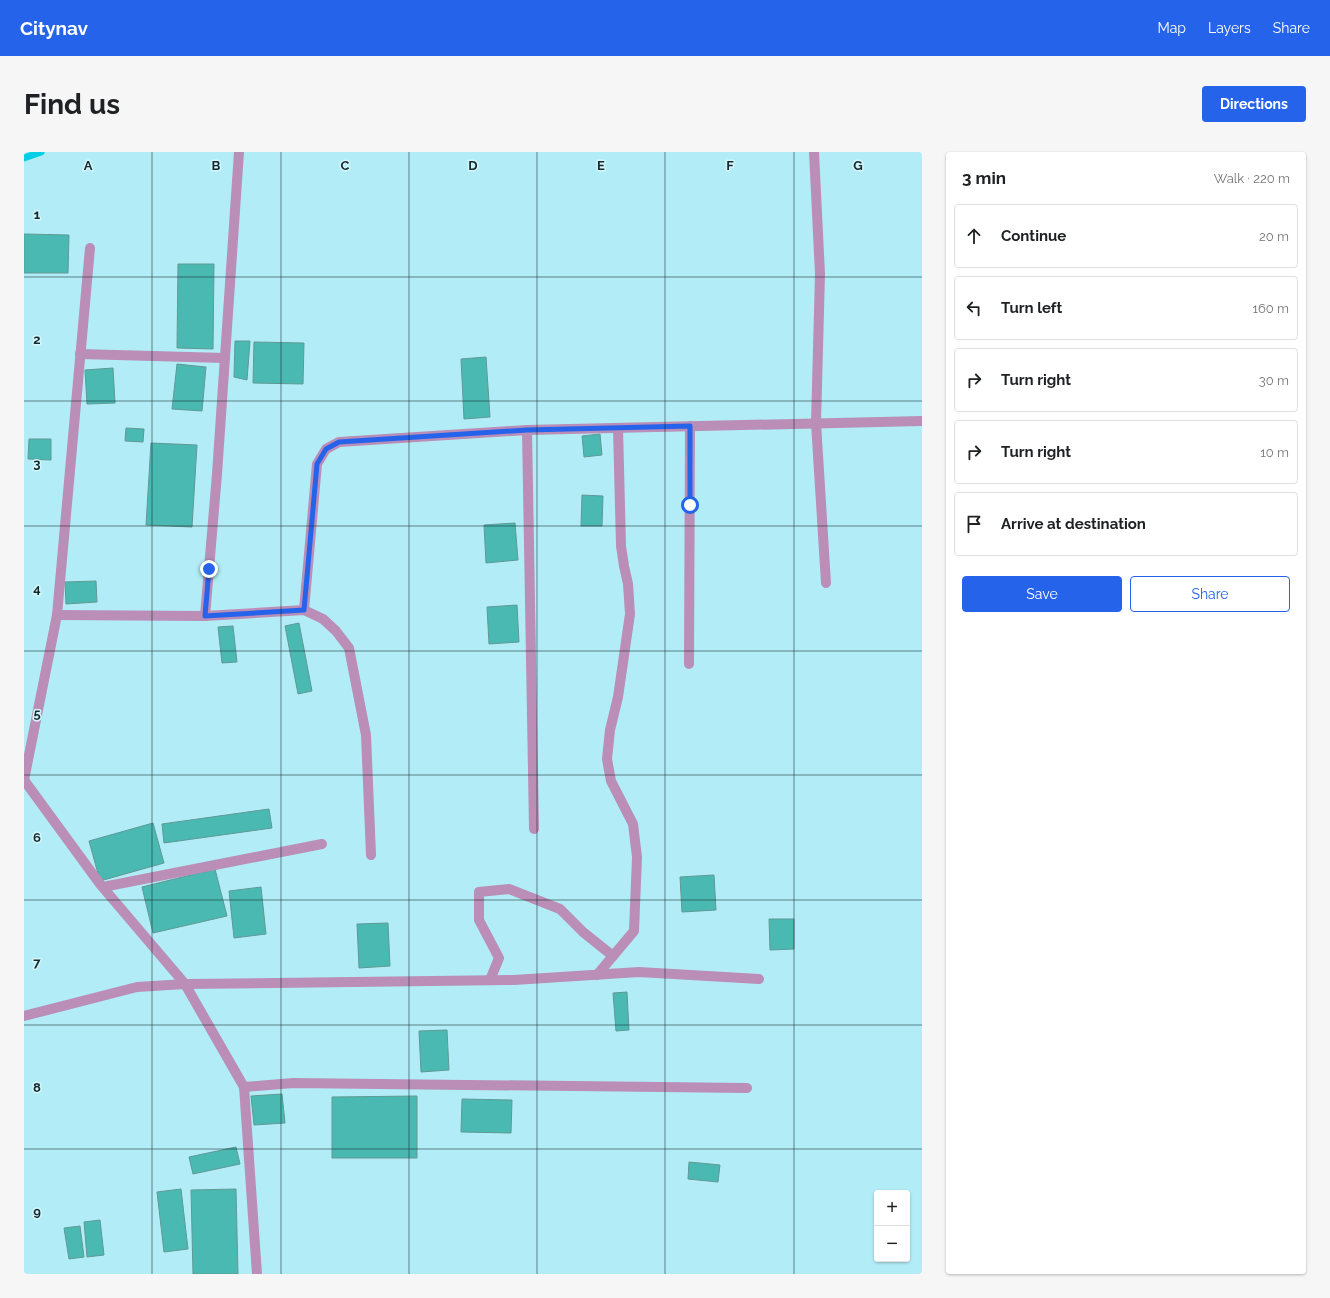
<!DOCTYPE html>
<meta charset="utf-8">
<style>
body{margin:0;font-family:Raleway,sans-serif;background:#f6f6f6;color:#202124}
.controls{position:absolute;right:12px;bottom:12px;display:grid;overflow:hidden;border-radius:4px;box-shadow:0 1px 3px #0004}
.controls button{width:36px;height:36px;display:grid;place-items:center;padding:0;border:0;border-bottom:1px solid #e0e0e0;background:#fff;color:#202124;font:20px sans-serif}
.stop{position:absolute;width:12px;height:12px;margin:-9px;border:3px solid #2563eb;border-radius:50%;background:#fff}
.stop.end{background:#2563eb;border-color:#fff;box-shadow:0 1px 4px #0008}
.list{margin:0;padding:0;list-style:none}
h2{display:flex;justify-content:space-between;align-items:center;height:52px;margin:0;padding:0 16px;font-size:17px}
h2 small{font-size:13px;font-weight:400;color:#757577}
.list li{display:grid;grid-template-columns:26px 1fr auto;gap:12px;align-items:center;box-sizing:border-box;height:64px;margin:0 8px 8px;padding:0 8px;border:1px solid #e0e0e0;border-radius:4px}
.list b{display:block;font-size:15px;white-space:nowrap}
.list em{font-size:13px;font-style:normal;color:#757577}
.actions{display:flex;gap:8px;padding:12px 16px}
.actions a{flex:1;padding:9px 0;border:1px solid #2563eb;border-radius:4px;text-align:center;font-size:14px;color:#2563eb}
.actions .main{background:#2563eb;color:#fff}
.icon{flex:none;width:22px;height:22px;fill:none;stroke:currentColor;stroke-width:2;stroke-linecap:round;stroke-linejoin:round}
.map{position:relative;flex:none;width:898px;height:1122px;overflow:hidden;border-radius:4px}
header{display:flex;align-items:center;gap:24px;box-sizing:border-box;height:56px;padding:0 20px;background:#2563eb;color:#fff}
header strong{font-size:19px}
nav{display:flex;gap:22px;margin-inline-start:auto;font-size:14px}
.intro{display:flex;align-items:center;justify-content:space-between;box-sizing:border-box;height:96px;padding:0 24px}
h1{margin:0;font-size:28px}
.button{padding:10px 18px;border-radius:4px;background:#2563eb;color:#fff;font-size:14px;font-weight:700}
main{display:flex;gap:24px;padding:0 24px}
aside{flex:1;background:#fff;border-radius:4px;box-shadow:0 1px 3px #0004}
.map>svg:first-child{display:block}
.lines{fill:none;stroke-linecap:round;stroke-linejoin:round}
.stream{stroke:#02cfe6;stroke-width:7}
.building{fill:#49b9b2;stroke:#609995}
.minor{stroke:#ba8eb6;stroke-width:10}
.route{stroke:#2563eb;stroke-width:5}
.grid{fill:none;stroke:#132a2e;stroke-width:1;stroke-opacity:0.55}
.grid-label{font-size:13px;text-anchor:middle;font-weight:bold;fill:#132a2e;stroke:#d3f5fb;stroke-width:3;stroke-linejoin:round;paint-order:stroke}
</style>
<header>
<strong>Citynav</strong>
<nav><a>Map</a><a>Layers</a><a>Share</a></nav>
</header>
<div class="intro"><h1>Find us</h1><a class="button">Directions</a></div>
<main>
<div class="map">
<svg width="898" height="1122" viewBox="0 0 898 1122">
<rect width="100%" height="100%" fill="#b2edf7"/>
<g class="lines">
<path class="stream" d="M0 6 17 0"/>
</g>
<g class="building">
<path d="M0 82 45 83 44 121H0Z"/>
<path d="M154 112H190L189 197 153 196Z"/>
<path d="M211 189H226L223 228 210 225Z"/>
<path d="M230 190 280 191 279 232 229 231Z"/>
<path d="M462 205 466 265 440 267 437 207Z"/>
<path d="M153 212 182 215 178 259 148 257Z"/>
<path d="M89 216 91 251 63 252 61 218Z"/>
<path d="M102 276 120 277 119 290 101 289Z"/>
<path d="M576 282 578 303 560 305 558 284Z"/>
<path d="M5 287H27V308L4 307Z"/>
<path d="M127 291 173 293 168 375 122 373Z"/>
<path d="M558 343 579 344 578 374H557Z"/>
<path d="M491 371 494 408 462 411 460 373Z"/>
<path d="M72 429 73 450 42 452 41 430Z"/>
<path d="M493 453 495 490 465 492 463 455Z"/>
<path d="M275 471 288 539 274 542 261 474Z"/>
<path d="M209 474 213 510 198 511 194 475Z"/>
<path d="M245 657 248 676 140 691 138 672Z"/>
<path d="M129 671 140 711 76 729 65 689Z"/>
<path d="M191 717 203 764 129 781 118 735Z"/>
<path d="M690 723 692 758 658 760 656 725Z"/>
<path d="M237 735 242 782 210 786 205 739Z"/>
<path d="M745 767H770V797L746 798Z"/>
<path d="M364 771 366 814 335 816 333 772Z"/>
<path d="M603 840 605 878 592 879 589 841Z"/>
<path d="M423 878 425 918 397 920 395 879Z"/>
<path d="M258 942 261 971 230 973 227 944Z"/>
<path d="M393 944V1006H308V945Z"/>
<path d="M438 947 488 948 487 981 437 980Z"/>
<path d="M212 995 216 1012 169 1022 165 1005Z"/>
<path d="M665 1010 696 1013 694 1030 664 1027Z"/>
<path d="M157 1037 164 1097 140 1100 133 1040Z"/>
<path d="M212 1037 214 1122H169L167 1038Z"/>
<path d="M76 1068 80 1103 63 1105 60 1070Z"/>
<path d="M56 1074 60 1105 45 1107 40 1076Z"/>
</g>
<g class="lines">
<g class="minor">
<path d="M790 0 796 122 792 271 802 431"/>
<path d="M56 202 201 206"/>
<path d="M280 458 293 312 302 297 315 290 503 278"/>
<path d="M33 463 181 464 193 322 215 0"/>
<path d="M181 464 280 458 299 467 312 479 325 496 342 583 347 703"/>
<path d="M665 512 666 274"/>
<path d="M0 628 76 732 161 832 220 935 233 1122"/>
<path d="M0 628 33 463 66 96"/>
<path d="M510 677 503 278 898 269"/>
<path d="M79 735 298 692"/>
<path d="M573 823 610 779 613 705 609 672 587 629 583 607 586 578 594 545 606 462 604 432 600 414 597 394 594 276"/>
<path d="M466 828 475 806 455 768V740L485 737 536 757 559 780 589 804"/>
<path d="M0 864 113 835 161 832 490 828 615 820 735 827"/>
<path d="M220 935 269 931 723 936"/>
</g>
</g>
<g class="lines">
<path class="route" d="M185 417 181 464 280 458 293 312 302 297 315 290 503 278 666 274V353"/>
</g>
<path class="grid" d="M128 0V1122M257 0V1122M385 0V1122M513 0V1122M641 0V1122M770 0V1122M0 125H898M0 249H898M0 374H898M0 499H898M0 623H898M0 748H898M0 873H898M0 997H898"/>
<g class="grid-label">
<text x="64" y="18">A</text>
<text x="192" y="18">B</text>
<text x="321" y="18">C</text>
<text x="449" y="18">D</text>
<text x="577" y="18">E</text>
<text x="706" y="18">F</text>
<text x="834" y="18">G</text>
<text x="13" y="67">1</text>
<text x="13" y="192">2</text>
<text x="13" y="316">3</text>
<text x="13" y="441">4</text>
<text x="13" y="566">5</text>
<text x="13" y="690">6</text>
<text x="13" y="815">7</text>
<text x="13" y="940">8</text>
<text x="13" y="1064">9</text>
</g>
</svg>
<div class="controls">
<button>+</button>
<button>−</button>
</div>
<div class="stop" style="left:666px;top:353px"></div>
<div class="stop end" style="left:185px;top:417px"></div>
</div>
<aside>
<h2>3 min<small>Walk · 220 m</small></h2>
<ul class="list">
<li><svg class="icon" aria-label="ahead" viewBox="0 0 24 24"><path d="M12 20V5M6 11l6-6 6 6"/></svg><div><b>Continue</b></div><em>20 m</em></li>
<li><svg class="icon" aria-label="left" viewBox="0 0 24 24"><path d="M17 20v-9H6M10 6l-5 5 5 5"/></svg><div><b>Turn left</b></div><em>160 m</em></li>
<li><svg class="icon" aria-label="right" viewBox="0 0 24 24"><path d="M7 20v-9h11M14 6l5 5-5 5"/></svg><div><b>Turn right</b></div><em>30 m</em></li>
<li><svg class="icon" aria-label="right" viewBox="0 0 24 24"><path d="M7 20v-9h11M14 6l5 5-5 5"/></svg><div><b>Turn right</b></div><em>10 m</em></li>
<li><svg class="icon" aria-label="arrive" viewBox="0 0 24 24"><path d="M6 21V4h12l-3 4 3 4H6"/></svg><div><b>Arrive at destination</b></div></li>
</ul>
<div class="actions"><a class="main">Save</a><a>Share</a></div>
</aside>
</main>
